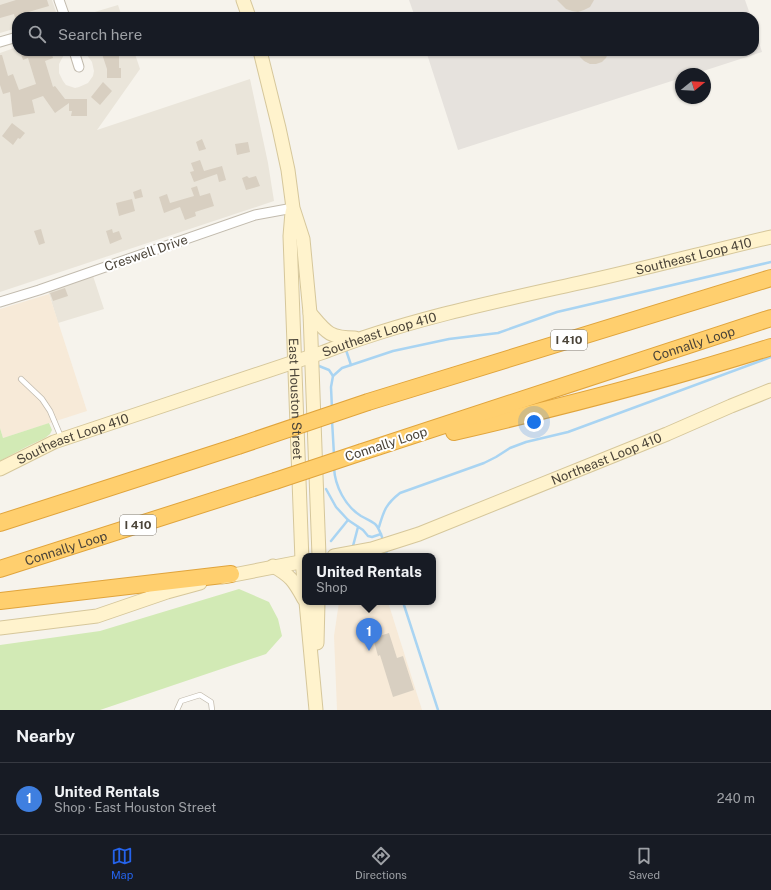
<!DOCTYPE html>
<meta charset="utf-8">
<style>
body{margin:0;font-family:"Public Sans",sans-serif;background:#242831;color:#f1f3f6}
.compass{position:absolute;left:675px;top:68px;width:36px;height:36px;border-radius:50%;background:#171b24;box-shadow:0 1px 3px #0004;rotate:72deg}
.you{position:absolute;left:534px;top:422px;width:14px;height:14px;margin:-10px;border:3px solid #fff;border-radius:50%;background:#1a73e8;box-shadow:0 0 0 6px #1a73e833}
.badge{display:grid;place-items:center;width:26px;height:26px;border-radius:50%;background:#2563eb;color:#fff;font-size:13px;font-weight:700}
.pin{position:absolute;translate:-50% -33px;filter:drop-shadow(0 1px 2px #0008)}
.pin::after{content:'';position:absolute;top:21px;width:14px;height:12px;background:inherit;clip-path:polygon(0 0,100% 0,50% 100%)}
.popup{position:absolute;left:302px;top:553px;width:134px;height:52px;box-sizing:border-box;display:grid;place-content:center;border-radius:8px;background:#171b24;filter:drop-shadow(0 1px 3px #0005);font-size:13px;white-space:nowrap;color:#9ea1a6}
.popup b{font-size:15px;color:#f1f3f6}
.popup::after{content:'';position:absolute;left:50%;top:100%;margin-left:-8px;border:8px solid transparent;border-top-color:#171b24}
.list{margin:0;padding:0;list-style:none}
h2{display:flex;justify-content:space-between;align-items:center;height:52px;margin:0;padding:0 16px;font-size:17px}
h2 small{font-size:13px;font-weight:400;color:#9ea1a6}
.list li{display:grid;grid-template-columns:26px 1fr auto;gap:12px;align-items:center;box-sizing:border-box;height:72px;padding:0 16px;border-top:1px solid #363941}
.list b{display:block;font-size:15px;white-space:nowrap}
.list p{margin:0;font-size:13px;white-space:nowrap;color:#9ea1a6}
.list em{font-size:13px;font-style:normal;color:#9ea1a6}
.icon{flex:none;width:22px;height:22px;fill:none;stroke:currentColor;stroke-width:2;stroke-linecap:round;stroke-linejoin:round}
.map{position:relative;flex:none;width:771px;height:710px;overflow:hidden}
.search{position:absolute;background:#171b24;box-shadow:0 1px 3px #0004;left:12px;right:12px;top:12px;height:44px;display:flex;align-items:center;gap:10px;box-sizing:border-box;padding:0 14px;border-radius:16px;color:#9ea1a6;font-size:15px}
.sheet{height:124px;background:#171b24}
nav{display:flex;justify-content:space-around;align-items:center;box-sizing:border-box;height:56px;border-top:1px solid #363941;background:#171b24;font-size:11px;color:#9ea1a6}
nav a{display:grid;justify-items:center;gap:2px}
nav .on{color:#2563eb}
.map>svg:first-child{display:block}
.residential{fill:#eae5da}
.commercial{fill:#f7ead8}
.industrial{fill:#e6e2dd}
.green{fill:#d2eab5}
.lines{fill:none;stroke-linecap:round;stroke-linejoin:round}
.stream{stroke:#a9d4f2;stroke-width:2.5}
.building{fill:#d8cfc1}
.lane-casing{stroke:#c2bbae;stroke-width:6}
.street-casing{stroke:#c2bbae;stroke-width:11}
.secondary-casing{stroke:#d6c79b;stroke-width:15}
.highway-casing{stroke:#e0a43c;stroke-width:18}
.lane{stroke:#fff;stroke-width:4.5}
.street{stroke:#fff;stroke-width:9}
.secondary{stroke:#fff3cd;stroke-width:13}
.highway{stroke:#ffcf6e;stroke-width:16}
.highway-bridge-casing{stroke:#e0a43c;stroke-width:18;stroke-linecap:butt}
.highway-bridge{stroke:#ffcf6e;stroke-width:16}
.labels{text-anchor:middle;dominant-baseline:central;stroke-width:4;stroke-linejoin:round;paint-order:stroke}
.shield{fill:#fff;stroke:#817c74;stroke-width:1}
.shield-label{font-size:12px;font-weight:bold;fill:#4b4439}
.street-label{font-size:13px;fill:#4b4439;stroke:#fff}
</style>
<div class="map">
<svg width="771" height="710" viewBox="0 0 771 710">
<rect width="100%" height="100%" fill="#f6f3ec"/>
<g class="residential">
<path d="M0 0H52L57 15 51 17H17V28L0 33Z"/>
<path d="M118 5 122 17H78Z"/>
<path d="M17 47V51H66L59 64V73L63 81 66 85 75 88 79 87 88 83 93 76 94 71 92 62 84 51H134L140 69 97 130 250 79 268 163 274 201 0 292V53Z"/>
<path d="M93 276 104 309 58 323 48 290Z"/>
</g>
<g class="commercial">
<path d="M49 294 87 411 3 438 0 428V309Z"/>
<path d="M339 602H388L422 710H337L334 636Z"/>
</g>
<g class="industrial">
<path d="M409 0H745L751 17H415Z"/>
<path d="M754 26 762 52 694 74H681V78L458 150 426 51H754Z"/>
</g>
<g class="green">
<path d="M49 423 52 430 50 434 45 438 26 447 0 461V428L3 438Z"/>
<path d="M239 589 269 602 278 619 282 636 266 654 100 710H0V645L100 631Z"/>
</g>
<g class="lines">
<g class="stream">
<path d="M346 350 351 365"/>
<path d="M319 366 329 370 333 376"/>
<path d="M332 409 331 387 333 376 342 368 393 351 449 339 498 333 557 312 771 262"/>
<path d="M332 420 334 455"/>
<path d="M334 468C335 486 345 506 361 516 375 524 376 521 382 537"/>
<path d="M326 489 336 507 348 520 363 530 368 536 372 537 381 534"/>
<path d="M379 527C384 510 386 504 400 493L484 463 496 457 510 448 526 442 568 432 771 357"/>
<path d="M331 541 348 520"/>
<path d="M353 546 358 527"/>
<path d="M386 552 388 556"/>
<path d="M403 602 438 710"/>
</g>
</g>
<g class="building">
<path d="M16 0H47L49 6 25 13V14L15 18 14 14 0 18V5Z"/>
<path d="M557 0H594L590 7 584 10 578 12 572 11 566 9Z"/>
<path d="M20 51H51L53 58 45 61 53 87 55 86 65 99H87V116H71L72 111H69V103L55 113 43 96 32 100 35 113 13 117 10 92 3 94 0 85V55H2L8 76 13 74 19 90 36 84 28 58 23 60Z"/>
<path d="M101 51H119V68H121V78H107V69Z"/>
<path d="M577 51H609L606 58 602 62 596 64H590L584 61 580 57Z"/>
<path d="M103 82 112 91 100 105 91 97Z"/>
<path d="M12 123 25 133 20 139 18 138 13 145 2 136Z"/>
<path d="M202 139 206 149 199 151 196 142Z"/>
<path d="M248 142 250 152 237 155 235 144Z"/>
<path d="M200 160 204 171 222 166 226 180 219 182 217 174 194 182 190 172 194 171 191 163Z"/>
<path d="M247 176 249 178 256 176 260 186 246 190 242 178Z"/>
<path d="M197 186 200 196 210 193 214 206 195 212 196 216 185 220 180 207 164 213 159 197 167 194 170 203 194 196 191 188Z"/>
<path d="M141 189 143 197 135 199 133 192Z"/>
<path d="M132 199 135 211 119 216 116 203Z"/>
<path d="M41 229 45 243 39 245 34 231Z"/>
<path d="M112 229 113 233 119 231 122 239 110 244 106 231Z"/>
<path d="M65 288 68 296 53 301 50 293Z"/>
<path d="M389 633 397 658 403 656 414 690 393 697 380 655 378 656 373 638Z"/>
</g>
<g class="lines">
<g class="lane-casing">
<g id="lane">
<path d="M21 379 42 399 50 411 61 437"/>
<path d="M177 710 181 701 200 695 211 702 212 710"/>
</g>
</g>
<g class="street-casing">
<g id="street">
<path d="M59 0 65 17"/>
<path d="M0 42 17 37"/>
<path d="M74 51 79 67"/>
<path d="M0 302 39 290 255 215 293 208"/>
</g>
</g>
<g class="secondary-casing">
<g id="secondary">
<path d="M243 0 249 17"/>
<path d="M260 51 279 128 288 170 293 208 303 239 310 313 319 556"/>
<path id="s1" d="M292 212 290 236 302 561 305 590"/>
<path d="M310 313C326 332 329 338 355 338"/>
<path id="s2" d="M0 469 54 442 324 352C406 320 493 302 579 283 643 269 707 252 771 237"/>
<path id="s3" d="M334 556 372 549 419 534 667 434 731 406 771 390"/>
<path d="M273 566C291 576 294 581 304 599"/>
<path d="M223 577 305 561"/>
<path d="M306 602 316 710"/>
<path d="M0 628 97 616 167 592 200 583"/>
<path d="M317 643 318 602"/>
</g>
</g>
<g class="highway-casing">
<g id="highway">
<path d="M368 402 771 278"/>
<path d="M454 432C561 407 667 380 771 347"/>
<path id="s4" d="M362 452 771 318"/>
<path d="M0 523 238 446"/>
<path id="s5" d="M0 569 275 481"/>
<path d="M0 601 231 574"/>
</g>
</g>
<use href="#lane" class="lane"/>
<use href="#street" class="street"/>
<use href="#secondary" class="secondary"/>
<use href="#highway" class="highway"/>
<g class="highway-bridge-casing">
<g id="highway-bridge">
<path d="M238 446 368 402"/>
<path d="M275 481 362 452"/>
</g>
</g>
<use href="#highway-bridge" class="highway-bridge"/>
</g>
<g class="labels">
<g class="shield">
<rect x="551" y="330" width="36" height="20" rx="3"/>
<rect x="120" y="515" width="36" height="20" rx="3"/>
</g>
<g class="shield-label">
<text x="569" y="340">I 410</text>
<text x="138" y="525">I 410</text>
</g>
<g class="street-label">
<text transform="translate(146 253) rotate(-19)">Creswell Drive</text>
<text stroke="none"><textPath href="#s2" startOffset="727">Southeast Loop 410</textPath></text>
<text stroke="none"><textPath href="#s2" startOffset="403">Southeast Loop 410</textPath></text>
<text stroke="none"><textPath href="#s4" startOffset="349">Connally Loop</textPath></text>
<text stroke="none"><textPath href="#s1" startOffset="187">East Houston Street</textPath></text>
<text stroke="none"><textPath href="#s2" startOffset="79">Southeast Loop 410</textPath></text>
<text transform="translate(386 444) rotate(-18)">Connally Loop</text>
<text stroke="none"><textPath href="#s3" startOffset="290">Northeast Loop 410</textPath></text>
<text stroke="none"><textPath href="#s5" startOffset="69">Connally Loop</textPath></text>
</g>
</g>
</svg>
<svg class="compass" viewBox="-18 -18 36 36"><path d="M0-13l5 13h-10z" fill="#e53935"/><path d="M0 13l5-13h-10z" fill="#9ea1a6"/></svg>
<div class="you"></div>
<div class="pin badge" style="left:369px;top:651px;background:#3f7fe0">1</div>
<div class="popup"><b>United Rentals</b>Shop</div>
<div class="search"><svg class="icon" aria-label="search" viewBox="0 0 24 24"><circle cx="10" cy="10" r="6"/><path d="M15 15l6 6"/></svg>Search here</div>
</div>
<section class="sheet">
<h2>Nearby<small></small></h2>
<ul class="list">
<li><span class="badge" style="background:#3f7fe0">1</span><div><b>United Rentals</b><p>Shop · East Houston Street</p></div><em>240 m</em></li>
</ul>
</section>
<nav>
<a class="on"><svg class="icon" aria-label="map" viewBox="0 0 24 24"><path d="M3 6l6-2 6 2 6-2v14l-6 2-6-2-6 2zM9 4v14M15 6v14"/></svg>Map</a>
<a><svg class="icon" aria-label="directions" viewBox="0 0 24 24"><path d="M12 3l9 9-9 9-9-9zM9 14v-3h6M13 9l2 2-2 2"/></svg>Directions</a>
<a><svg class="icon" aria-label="saved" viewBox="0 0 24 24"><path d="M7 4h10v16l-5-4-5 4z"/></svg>Saved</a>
</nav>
